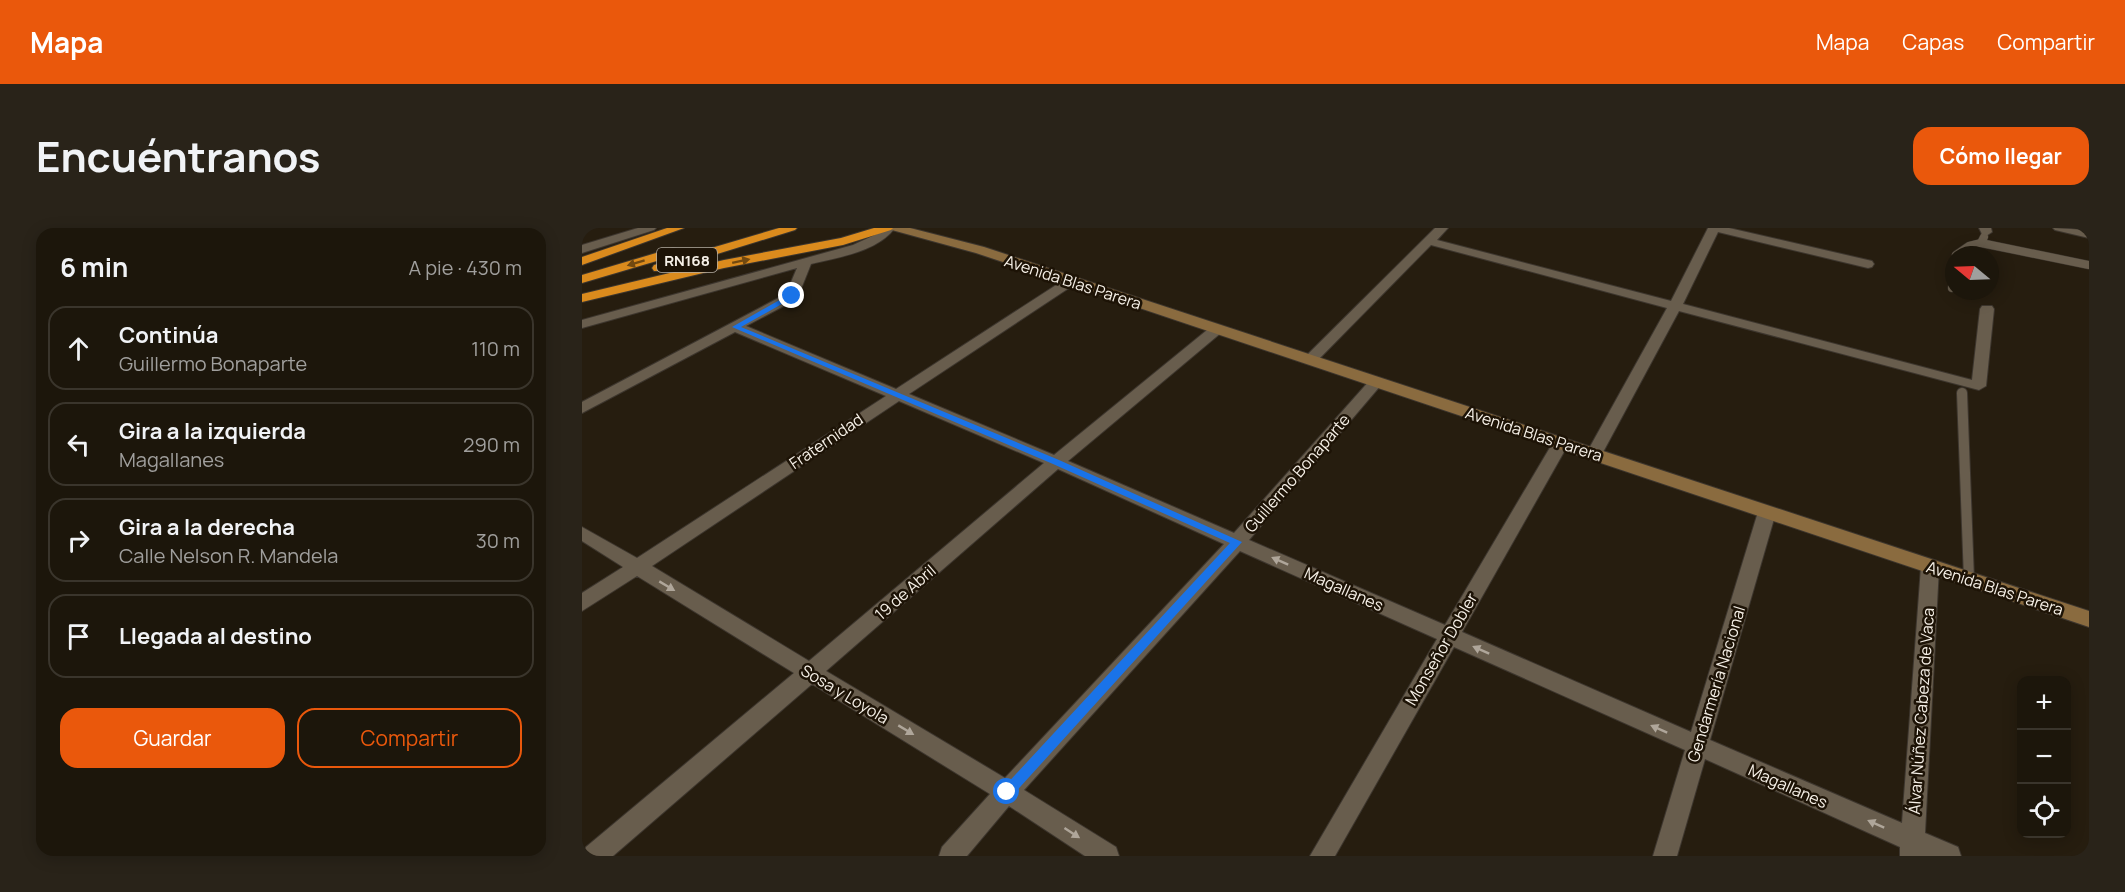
<!DOCTYPE html>
<html lang="es">
<meta charset="utf-8">
<style>
body{margin:0;font-family:Manrope,sans-serif;background:#292319;color:#f1f3f6}
.controls{position:absolute;right:18px;bottom:18px;display:grid;overflow:hidden;border-radius:12px;box-shadow:0 3px 15px #0003}
.controls button{width:54px;height:54px;display:grid;place-items:center;padding:0;border:0;border-bottom:2px solid #3a352c;background:#1c160b;color:#f1f3f6;font:30px sans-serif}
.compass{position:absolute;left:1363px;top:18px;width:54px;height:54px;border-radius:50%;background:#1c160b;box-shadow:0 3px 15px #0003;rotate:289deg}
.stop{position:absolute;width:18px;height:18px;margin:-14px;border:4px solid #1a73e8;border-radius:50%;background:#fff}
.stop.end{background:#1a73e8;border-color:#fff;box-shadow:0 2px 6px #0008}
.list{margin:0;padding:0;list-style:none}
h2{display:flex;justify-content:space-between;align-items:center;height:78px;margin:0;padding:0 24px;font-size:26px}
h2 small{font-size:20px;font-weight:400;color:#a09f9d}
.list li{display:grid;grid-template-columns:39px 1fr auto;gap:18px;align-items:center;box-sizing:border-box;height:84px;margin:0 12px 12px;padding:0 12px;border:2px solid #3a352c;border-radius:18px}
.list b{display:block;font-size:22px;white-space:nowrap}
.list p{margin:0;font-size:20px;white-space:nowrap;color:#a09f9d}
.list em{font-size:20px;font-style:normal;color:#a09f9d}
.actions{display:flex;gap:12px;padding:18px 24px}
.actions a{flex:1;padding:14px 0;border:2px solid #ea580c;border-radius:18px;text-align:center;font-size:21px;color:#ea580c}
.actions .main{background:#ea580c;color:#fff}
.icon{flex:none;width:33px;height:33px;fill:none;stroke:currentColor;stroke-width:2;stroke-linecap:round;stroke-linejoin:round}
.map{position:relative;flex:none;width:1507px;height:628px;overflow:hidden;border-radius:18px}
header{display:flex;align-items:center;gap:36px;box-sizing:border-box;height:84px;padding:0 30px;background:#ea580c;color:#fff}
header strong{font-size:28px}
nav{display:flex;gap:33px;margin-inline-start:auto;font-size:21px}
.intro{display:flex;align-items:center;justify-content:space-between;box-sizing:border-box;height:144px;padding:0 36px}
h1{margin:0;font-size:42px}
.button{padding:15px 27px;border-radius:18px;background:#ea580c;color:#fff;font-size:21px;font-weight:700}
main{display:flex;gap:36px;padding:0 36px}
aside{flex:1;background:#1c160b;border-radius:18px;box-shadow:0 3px 15px #0003}
.map>svg:first-child{display:block}
.lines{fill:none;stroke-linecap:round;stroke-linejoin:round}
.lane-far1-casing{stroke:#3d362e;stroke-width:9}
.lane-casing{stroke:#3d362e;stroke-width:12}
.street-casing{stroke:#3d362e;stroke-width:2}
.secondary-casing{stroke:#3d362e;stroke-width:2}
.highway-casing{stroke:#3d362e;stroke-width:2}
.lane-far1{stroke:#685d4d;stroke-width:8}
.lane{stroke:#685d4d;stroke-width:10}
.street{fill:#685d4d;fill-rule:evenodd}
.secondary{fill:#8a6b3f;fill-rule:evenodd}
.highway{fill:#db8b1d;fill-rule:evenodd}
.oneway{fill:#724910}
.oneway2{fill:#afa69a}
.route{fill:#1a73e8}
.labels{text-anchor:middle;dominant-baseline:central;stroke-width:5;stroke-linejoin:round;paint-order:stroke}
.shield{fill:#1d1306;stroke:#b5aea4;stroke-width:1.5}
.shield-label{font-size:15px;font-weight:bold;fill:#f6f0e7}
.street-label{font-size:16px;fill:#f6f0e7;stroke:#1d1306}
</style>
<header>
<strong>Mapa</strong>
<nav><a>Mapa</a><a>Capas</a><a>Compartir</a></nav>
</header>
<div class="intro"><h1>Encuéntranos</h1><a class="button">Cómo llegar</a></div>
<main>
<aside>
<h2>6 min<small>A pie · 430 m</small></h2>
<ul class="list">
<li><svg class="icon" aria-label="ahead" viewBox="0 0 24 24"><path d="M12 20V5M6 11l6-6 6 6"/></svg><div><b>Continúa</b><p>Guillermo Bonaparte</p></div><em>110 m</em></li>
<li><svg class="icon" aria-label="left" viewBox="0 0 24 24"><path d="M17 20v-9H6M10 6l-5 5 5 5"/></svg><div><b>Gira a la izquierda</b><p>Magallanes</p></div><em>290 m</em></li>
<li><svg class="icon" aria-label="right" viewBox="0 0 24 24"><path d="M7 20v-9h11M14 6l5 5-5 5"/></svg><div><b>Gira a la derecha</b><p>Calle Nelson R. Mandela</p></div><em>30 m</em></li>
<li><svg class="icon" aria-label="arrive" viewBox="0 0 24 24"><path d="M6 21V4h12l-3 4 3 4H6"/></svg><div><b>Llegada al destino</b></div></li>
</ul>
<div class="actions"><a class="main">Guardar</a><a>Compartir</a></div>
</aside>
<div class="map">
<svg width="1507" height="628" viewBox="0 0 1507 628">
<rect width="100%" height="100%" fill="#261d0f"/>
<g class="lines">
<g class="lane-far1-casing">
<g id="lane-far1">
<path d="M1399 15 1507 37"/>
<path d="M1374 27 1387 18 1399 15 1402 9"/>
<path d="M1370 60 1372 45"/>
</g>
</g>
<g class="lane-casing">
<path id="lane" d="M1380 165 1387 351"/>
</g>
<g class="street-casing">
<g id="street">
<path d="M56 0H74L72 2 0 25V17Z"/>
<path d="M301 0H313C295 24 257 29 229 36L215 71 164 98 314 161 485 50H493L495 53 493 56 327 166 472 227 630 98H640L642 101 640 104 486 233 652 305 789 151H799L801 154 799 157 667 312 863 397 973 211H985L987 215 880 404 1109 504 1176 284 1179 280H1191L1194 284 1128 512 1320 595 1339 339 1341 334 1348 332 1355 334 1357 339 1343 605 1376 619 1379 628H1318V619L1123 531 1095 628H1071L1103 522 872 419 753 628H728L855 411 658 323 442 562 534 619 537 628H503L427 578 385 628H357L360 619 408 566 230 456 31 628H1L4 619 212 445 55 348 0 383V365L41 339 0 313V299L55 330 304 168 153 104 0 185V174L204 66 215 40 0 100V92L271 17 297 5ZM317 173 462 235 227 433 70 338ZM476 241 642 316 423 550 244 443Z"/>
<path d="M853 0H866L855 12 1089 73 1126 0H1147L1290 33 1292 36 1290 39 1286 40 1136 4 1101 76 1390 152 1398 81 1400 78H1410L1412 81 1404 158 1397 162 1097 83 1020 226 1018 230H1006L1004 226 1085 80 849 17 733 135H723L721 132 723 129Z"/>
<path d="M1397 0H1409L1410 4 1404 8 1400 6Z"/>
<path d="M1471 0 1507 2V10L1473 2Z"/>
</g>
</g>
<g class="secondary-casing">
<path id="secondary" d="M308 0H328L402 19 1507 383V399L394 25 310 2Z"/>
</g>
<g class="highway-casing">
<g id="highway">
<path d="M85 0H102L0 37V29Z"/>
<path d="M197 0H215L213 2 80 43H72L70 40 72 37Z"/>
<path d="M292 0H311L309 2 261 17 142 40 0 74V66L142 32 259 10Z"/>
<path d="M91 20 95 21V27L0 55V47Z"/>
</g>
</g>
<use href="#lane-far1" class="lane-far1"/>
<use href="#lane" class="lane"/>
<use href="#street" class="street"/>
<use href="#secondary" class="secondary"/>
<use href="#highway" class="highway"/>
</g>
<defs><path id="oneway-solid" d="M-6-.8H1V-3.2L6.5 0L1 3.2V.8H-6Z" transform="scale(1.5)"/></defs>
<g class="oneway">
<use href="#oneway-solid" transform="translate(159 33) rotate(-12)"/>
<use href="#oneway-solid" transform="translate(54 35) rotate(163)"/>
</g>
<g class="oneway2">
<use href="#oneway-solid" transform="translate(698 333) rotate(-156)"/>
<use href="#oneway-solid" transform="translate(85 358) rotate(31)"/>
<use href="#oneway-solid" transform="translate(899 422) rotate(-156)"/>
<use href="#oneway-solid" transform="translate(1077 501) rotate(-156)"/>
<use href="#oneway-solid" transform="translate(324 502) rotate(31)"/>
<use href="#oneway-solid" transform="translate(1294 596) rotate(-156)"/>
<use href="#oneway-solid" transform="translate(490 605) rotate(33)"/>
</g>
<path class="route" d="M208 66 214 68 159 99 477 232 660 314 430 568H421L419 564 421 560 648 315 471 236 150 99Z"/>
<g class="labels">
<rect class="shield" x="75" y="20" width="60" height="24" rx="4.5"/>
<g class="shield-label">
<text x="105" y="32">RN168</text>
</g>
<g class="street-label">
<text transform="translate(491 54) rotate(18)">Avenida Blas Parera</text>
<text transform="translate(952 206) rotate(18)">Avenida Blas Parera</text>
<text transform="translate(244 213) rotate(-34)">Fraternidad</text>
<text transform="translate(715 245) rotate(-49)">Guillermo Bonaparte</text>
<text transform="translate(1413 360) rotate(18)">Avenida Blas Parera</text>
<text transform="translate(762 361) rotate(24)">Magallanes</text>
<text transform="translate(323 364) rotate(-41)">19 de Abril</text>
<text transform="translate(859 421) rotate(-60)">Monseñor Dobler</text>
<text transform="translate(1134 456) rotate(-73)">Gendarmería Nacional</text>
<text transform="translate(263 466) rotate(31)">Sosa y Loyola</text>
<text transform="translate(1339 483) rotate(-86)">Álvar Núñez Cabeza de Vaca</text>
<text transform="translate(1206 558) rotate(24)">Magallanes</text>
</g>
</g>
</svg>
<div class="controls">
<button>+</button>
<button>−</button>
<button><svg class="icon" aria-label="locate" viewBox="0 0 24 24"><circle cx="12" cy="12" r="6"/><path d="M12 2v4M12 18v4M2 12h4M18 12h4"/></svg></button>
</div>
<svg class="compass" viewBox="-18 -18 36 36"><path d="M0-13l5 13h-10z" fill="#e53935"/><path d="M0 13l5-13h-10z" fill="#a09f9d"/></svg>
<div class="stop" style="left:425px;top:564px"></div>
<div class="stop end" style="left:210px;top:68px"></div>
</div>
</main>
